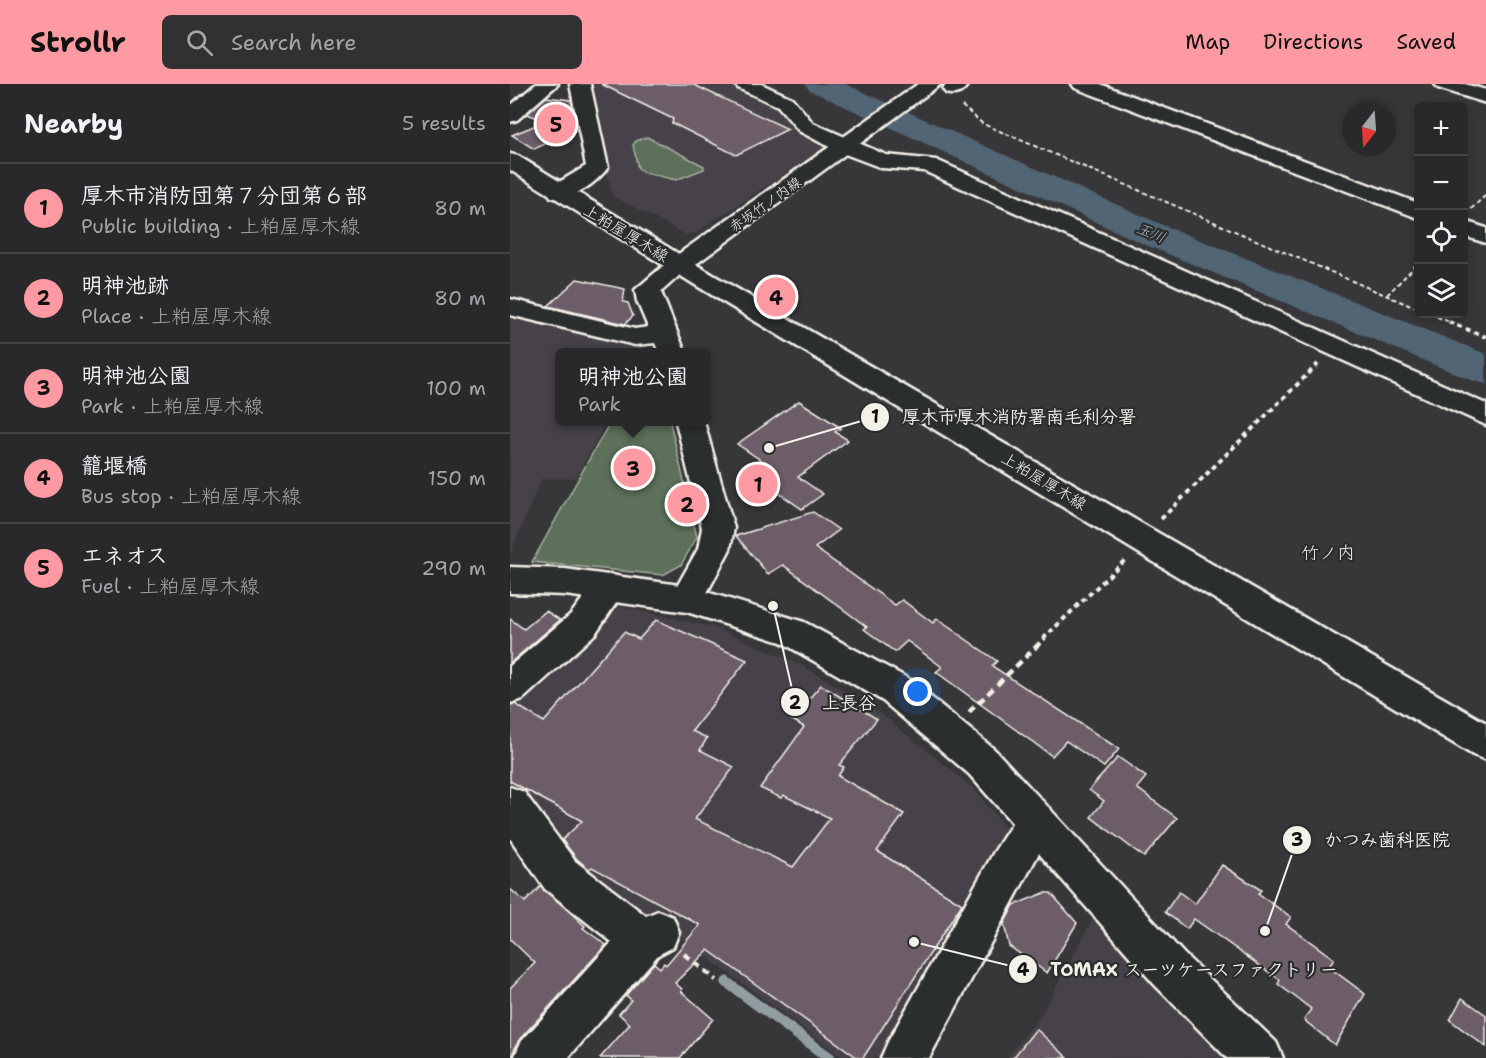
<!DOCTYPE html>
<meta charset="utf-8">
<style>
body{margin:0;font-family:"Shantell Sans","Klee One",sans-serif;background:#313134;color:#f1f3f6}
.controls{position:absolute;right:18px;top:18px;display:grid;overflow:hidden;border-radius:9px;box-shadow:0 3px 9px #0003}
.controls button{width:54px;height:54px;display:grid;place-items:center;padding:0;border:0;border-bottom:2px solid #454548;background:#29292c;color:#f1f3f6;font:30px sans-serif}
.compass{position:absolute;left:832px;top:18px;width:54px;height:54px;border-radius:50%;background:#29292c;box-shadow:0 3px 9px #0003;rotate:197deg}
.you{position:absolute;left:408px;top:608px;width:21px;height:21px;margin:-15px;border:4px solid #fff;border-radius:50%;background:#1a73e8;box-shadow:0 0 0 9px #1a73e833}
.badge{display:grid;place-items:center;width:39px;height:39px;border-radius:50%;background:#ff9aa2;color:#111;font-size:20px;font-weight:700}
.pin{position:absolute;translate:-50% -50%;border:3px solid #fff;box-shadow:0 2px 6px #0006}
.popup{position:absolute;left:45px;top:264px;width:156px;height:78px;box-sizing:border-box;display:grid;place-content:center;border-radius:9px;background:#29292c;filter:drop-shadow(0 2px 4px #0005);font-size:20px;white-space:nowrap;color:#a5a6a9}
.popup b{font-size:22px;color:#f1f3f6}
.popup::after{content:'';position:absolute;left:50%;top:100%;margin-left:-12px;border:12px solid transparent;border-top-color:#29292c}
.list{margin:0;padding:0;list-style:none}
h2{display:flex;justify-content:space-between;align-items:center;height:78px;margin:0;padding:0 24px;font-size:26px}
h2 small{font-size:20px;font-weight:400;color:#a5a6a9}
.list li{display:grid;grid-template-columns:39px 1fr auto;gap:18px;align-items:center;box-sizing:border-box;height:90px;padding:0 24px;border-top:2px solid #454548}
.list b{display:block;font-size:22px;white-space:nowrap}
.list p{margin:0;font-size:20px;white-space:nowrap;color:#a5a6a9}
.list em{font-size:20px;font-style:normal;color:#a5a6a9}
.icon{flex:none;width:33px;height:33px;fill:none;stroke:currentColor;stroke-width:2;stroke-linecap:round;stroke-linejoin:round}
.map{position:relative;flex:none;width:976px;height:974px;overflow:hidden}
header{display:flex;align-items:center;gap:36px;box-sizing:border-box;height:84px;padding:0 30px;background:#ff9aa2;color:#111}
header strong{font-size:28px}
nav{display:flex;gap:33px;margin-inline-start:auto;font-size:21px}
.search{width:420px;height:54px;background:#313134;display:flex;align-items:center;gap:15px;box-sizing:border-box;padding:0 21px;border-radius:9px;color:#a5a6a9;font-size:22px}
main{display:flex}
aside{flex:1;background:#29292c}
.map>svg:first-child{display:block}
.built{fill:#474248}
.green{fill:#5c705a;stroke:#a8b0a1;stroke-width:1.5}
.lines{fill:none;stroke-linecap:round;stroke-linejoin:round}
.stream{fill:#929da2;fill-rule:evenodd}
.river{fill:#516574;fill-rule:evenodd}
.building{fill:#6c5d68;stroke:#f4f1e8;stroke-width:1.5}
.minor-casing{stroke:#f4f1e8;stroke-width:5}
.tertiary-casing{stroke:#f4f1e8;stroke-width:5}
.secondary-casing{stroke:#f4f1e8;stroke-width:5}
.path-far2{stroke:#f4f1e8;stroke-width:2;stroke-dasharray:4.5 3;stroke-linecap:butt}
.path-far1{stroke:#f4f1e8;stroke-width:4;stroke-dasharray:5 4;stroke-linecap:butt}
.path{stroke:#f4f1e8;stroke-width:4.5;stroke-dasharray:8 5;stroke-linecap:butt}
.minor{fill:#2a2d2e;fill-rule:evenodd}
.tertiary{fill:#2a2d2e;fill-rule:evenodd}
.secondary{fill:#2a2d2e;fill-rule:evenodd}
.labels{text-anchor:middle;dominant-baseline:central;stroke-width:4.5;stroke-linejoin:round;paint-order:stroke}
.far-street-label{font-size:14px;fill:#f4f1e8;stroke:#2a2d2e}
.far-water-label{font-size:15px;font-style:italic;fill:#b3b9ba;stroke:#2a2d2e}
.street-label{font-size:16px;fill:#f4f1e8;stroke:#2a2d2e}
.neighbourhood-label{font-size:18px;fill:#f4f1e8;stroke:#2a2d2e}
.leader{fill:none;stroke:#f4f1e8;stroke-width:2}
.callout-dot{fill:#f4f1e8;stroke:#2a2d2e;stroke-width:2}
.mark-label{font-size:18px;text-anchor:middle;font-weight:bold;fill:#111}
.callout-label{font-size:18px;text-anchor:middle;font-weight:bold;fill:#f4f1e8;stroke:#2a2d2e;stroke-width:4.5;stroke-linejoin:round;paint-order:stroke}
</style>
<header>
<strong>Strollr</strong>
<div class="search"><svg class="icon" aria-label="search" viewBox="0 0 24 24"><circle cx="10" cy="10" r="6"/><path d="M15 15l6 6"/></svg>Search here</div>
<nav><a>Map</a><a>Directions</a><a>Saved</a></nav>
</header>
<main>
<aside>
<h2>Nearby<small>5 results</small></h2>
<ul class="list">
<li><span class="badge">1</span><div><b>厚木市消防団第７分団第６部</b><p>Public building · 上粕屋厚木線</p></div><em>80 m</em></li>
<li><span class="badge">2</span><div><b>明神池跡</b><p>Place · 上粕屋厚木線</p></div><em>80 m</em></li>
<li><span class="badge">3</span><div><b>明神池公園</b><p>Park · 上粕屋厚木線</p></div><em>100 m</em></li>
<li><span class="badge">4</span><div><b>籠堰橋</b><p>Bus stop · 上粕屋厚木線</p></div><em>150 m</em></li>
<li><span class="badge">5</span><div><b>エネオス</b><p>Fuel · 上粕屋厚木線</p></div><em>290 m</em></li>
</ul>
</aside>
<div class="map">
<svg width="976" height="974" viewBox="0 0 976 974">
<rect width="100%" height="100%" fill="#37373a"/>
<filter id="ink" filterUnits="userSpaceOnUse"><feTurbulence type="fractalNoise" baseFrequency=".0167" numOctaves="2"/><feDisplacementMap in="SourceGraphic" scale="12" xChannelSelector="R" yChannelSelector="G"/><feConvolveMatrix kernelMatrix="1 2 1 2 8 2 1 2 1" color-interpolation-filters="sRGB"/></filter>
<g filter="url(#ink)">
<g class="built">
<path d="M75 0H220L276 26 319 61 185 149 176 151 103 112Z"/>
<path d="M0 227 129 259 132 265 131 268H50V338H96L66 394 31 395 0 470Z"/>
<path d="M108 522 206 544 295 583 371 630 463 704 498 747 380 974H333L156 843 55 787 0 706V612L90 532Z"/>
<path d="M587 827 726 974H497L530 933Z"/>
</g>
<g class="green">
<path d="M137 53 194 82V85L166 96 133 88 128 84 123 61 126 57Z"/>
<path d="M100 338H160L187 453 171 481 153 491 22 478Z"/>
</g>
<g class="lines">
<path class="stream" d="M217 892 324 970 326 974H310L213 902 211 898 213 894Z"/>
<path class="river" d="M295 0H335L655 142 976 270V300L961 296 629 158 299 6Z"/>
</g>
<g class="building">
<path d="M91 0H182L278 45 226 71 162 39 163 35Z"/>
<path d="M36 13 61 16 67 46 24 65 2 51 36 37 17 30Z"/>
<path d="M67 195 115 205 113 218 118 219 123 232 115 240 38 222Z"/>
<path d="M289 317 331 344 325 348 338 356 288 393 313 410 292 425 240 389 255 379 227 360Z"/>
<path d="M303 428 329 446 305 464 385 521 392 516 423 539 427 535 487 577 482 582 609 665 594 683 556 657 542 672 426 588 432 583 397 557 385 568 354 545 357 543 273 481 258 490 226 452Z"/>
<path d="M36 527 50 536 0 579V535L14 545Z"/>
<path d="M146 536 237 576 182 647 197 654 190 666 224 683 185 735 283 783 320 734 273 711 271 714 250 704 294 643 281 635 311 601 367 635 329 681 334 683 328 692 394 730 367 767 452 820 353 974H348L198 866 165 899 172 905 171 907 203 935 170 974H90L120 940 109 930 121 916 116 911 144 879 150 884 154 879 156 881 190 841 82 783 79 785 67 775 52 756 72 737 0 697V621L5 620 34 638 114 548 129 555Z"/>
<path d="M608 673 636 693 627 704 667 734 634 773 581 733 594 717 579 706Z"/>
<path d="M712 781 751 806 748 810 781 833 776 840 824 875 819 883 855 910 825 961 794 936 801 925 768 900 770 896 684 835 677 845 655 828 669 808 685 820Z"/>
<path d="M31 802 75 842 73 844 96 861 9 956 0 974V904L25 879 0 855V805L15 818Z"/>
<path d="M534 809H541L567 839 537 889 499 862 494 840 504 821Z"/>
<path d="M952 914 976 931V963L940 936Z"/>
<path d="M526 945 558 974H503Z"/>
</g>
<g class="lines">
<g class="minor-casing">
<g id="minor">
<path d="M26 0H48L7 36 0 38V22Z"/>
<path d="M60 0H80L98 83C87 99 60 118 41 113L38 108 41 103 76 82Z"/>
<path d="M225 0H251L282 14 303 39 376 71 426 76 976 320V341L414 87 372 84 327 67 289 47 268 22 228 4Z"/>
<path d="M437 0H458C452 9 447 12 436 9L433 5Z"/>
<path d="M562 0H590L908 119V134L565 4Z"/>
<path d="M925 0H955L976 6V19L928 4Z"/>
<path d="M954 137 976 144V159L954 152Z"/>
<path d="M169 174 178 176 181 181 151 208 175 268H149L145 259 125 261 0 231V215L125 245 138 243 127 217 125 206 160 176Z"/>
<path d="M166 338H194L224 444 220 465 189 524 177 528 165 524 160 515 188 465 192 444Z"/>
<path d="M100 490 112 494 117 503 85 550 13 615 0 619V582L61 530 88 494Z"/>
<path d="M0 703 14 708 65 777 136 832 148 827 163 833 169 848 163 863 148 871 58 974H4L11 958 102 858 35 805 0 754Z"/>
<path d="M526 718 540 724 546 737 419 974H371L378 958 484 768 512 724Z"/>
</g>
</g>
<g class="tertiary-casing">
<g id="tertiary">
<path d="M408 0H431L178 186 169 188 160 186 157 181 160 176Z"/>
<path d="M0 483 55 485 177 502 294 538 399 595 485 666 674 870 766 958 773 974H717L644 900 459 690 373 617 271 558 177 528 55 511 0 509Z"/>
</g>
</g>
<g class="secondary-casing">
<path id="secondary" d="M0 70 8 72 205 192 976 639V676L963 671 187 202 0 86Z"/>
</g>
<g class="path-far2">
<path d="M452 22 473 40 908 225"/>
<path d="M961 125 976 111"/>
<path d="M877 211 908 179"/>
<path d="M920 230 942 239"/>
</g>
<g class="path-far1">
<path d="M939 238 976 253"/>
<path d="M651 435 808 280"/>
<path d="M533 555 615 476"/>
</g>
<g class="path">
<path d="M459 628 535 554"/>
<path d="M174 870 206 896"/>
</g>
<use href="#minor" class="minor"/>
<use href="#tertiary" class="tertiary"/>
<use href="#secondary" class="secondary"/>
</g>
</g>
<g class="labels">
<g class="far-street-label">
<text transform="translate(255 120) rotate(-35)">赤坂竹ノ内線</text>
</g>
<g class="far-water-label">
<text transform="translate(641 149) rotate(23)">玉川</text>
</g>
<g class="street-label">
<text transform="translate(116 149) rotate(31)">上粕屋厚木線</text>
<text transform="translate(534 397) rotate(31)">上粕屋厚木線</text>
</g>
<g class="neighbourhood-label">
<text x="818" y="469">竹ノ内</text>
</g>
</g>
<path class="leader" d="M259 364L365 333M263 522L285 618M755 847L787 756M404 858L513 885"/>
<g class="callout-dot">
<circle cx="259" cy="364" r="6"/>
<circle cx="263" cy="522" r="6"/>
<circle cx="755" cy="847" r="6"/>
<circle cx="404" cy="858" r="6"/>
<circle cx="365" cy="333" r="15"/>
<circle cx="285" cy="618" r="15"/>
<circle cx="787" cy="756" r="15"/>
<circle cx="513" cy="885" r="15"/>
</g>
<g class="mark-label">
<text x="365" y="339">1</text>
<text x="285" y="625">2</text>
<text x="787" y="762">3</text>
<text x="513" y="892">4</text>
</g>
<g class="callout-label">
<text x="509" y="339">厚木市厚木消防署南毛利分署</text>
<text x="339" y="625">上長谷</text>
<text x="877" y="762">かつみ歯科医院</text>
<text x="684" y="892">TOMAX スーツケースファクトリー</text>
</g>
</svg>
<div class="controls">
<button>+</button>
<button>−</button>
<button><svg class="icon" aria-label="locate" viewBox="0 0 24 24"><circle cx="12" cy="12" r="6"/><path d="M12 2v4M12 18v4M2 12h4M18 12h4"/></svg></button>
<button><svg class="icon" aria-label="layers" viewBox="0 0 24 24"><path d="M12 4l9 5-9 5-9-5zM3 14l9 5 9-5"/></svg></button>
</div>
<svg class="compass" viewBox="-18 -18 36 36"><path d="M0-13l5 13h-10z" fill="#e53935"/><path d="M0 13l5-13h-10z" fill="#a5a6a9"/></svg>
<div class="you"></div>
<div class="pin badge" style="left:248px;top:400px">1</div>
<div class="pin badge" style="left:177px;top:420px">2</div>
<div class="pin badge" style="left:123px;top:384px">3</div>
<div class="popup"><b>明神池公園</b>Park</div>
<div class="pin badge" style="left:266px;top:213px">4</div>
<div class="pin badge" style="left:46px;top:40px">5</div>
</div>
</main>
